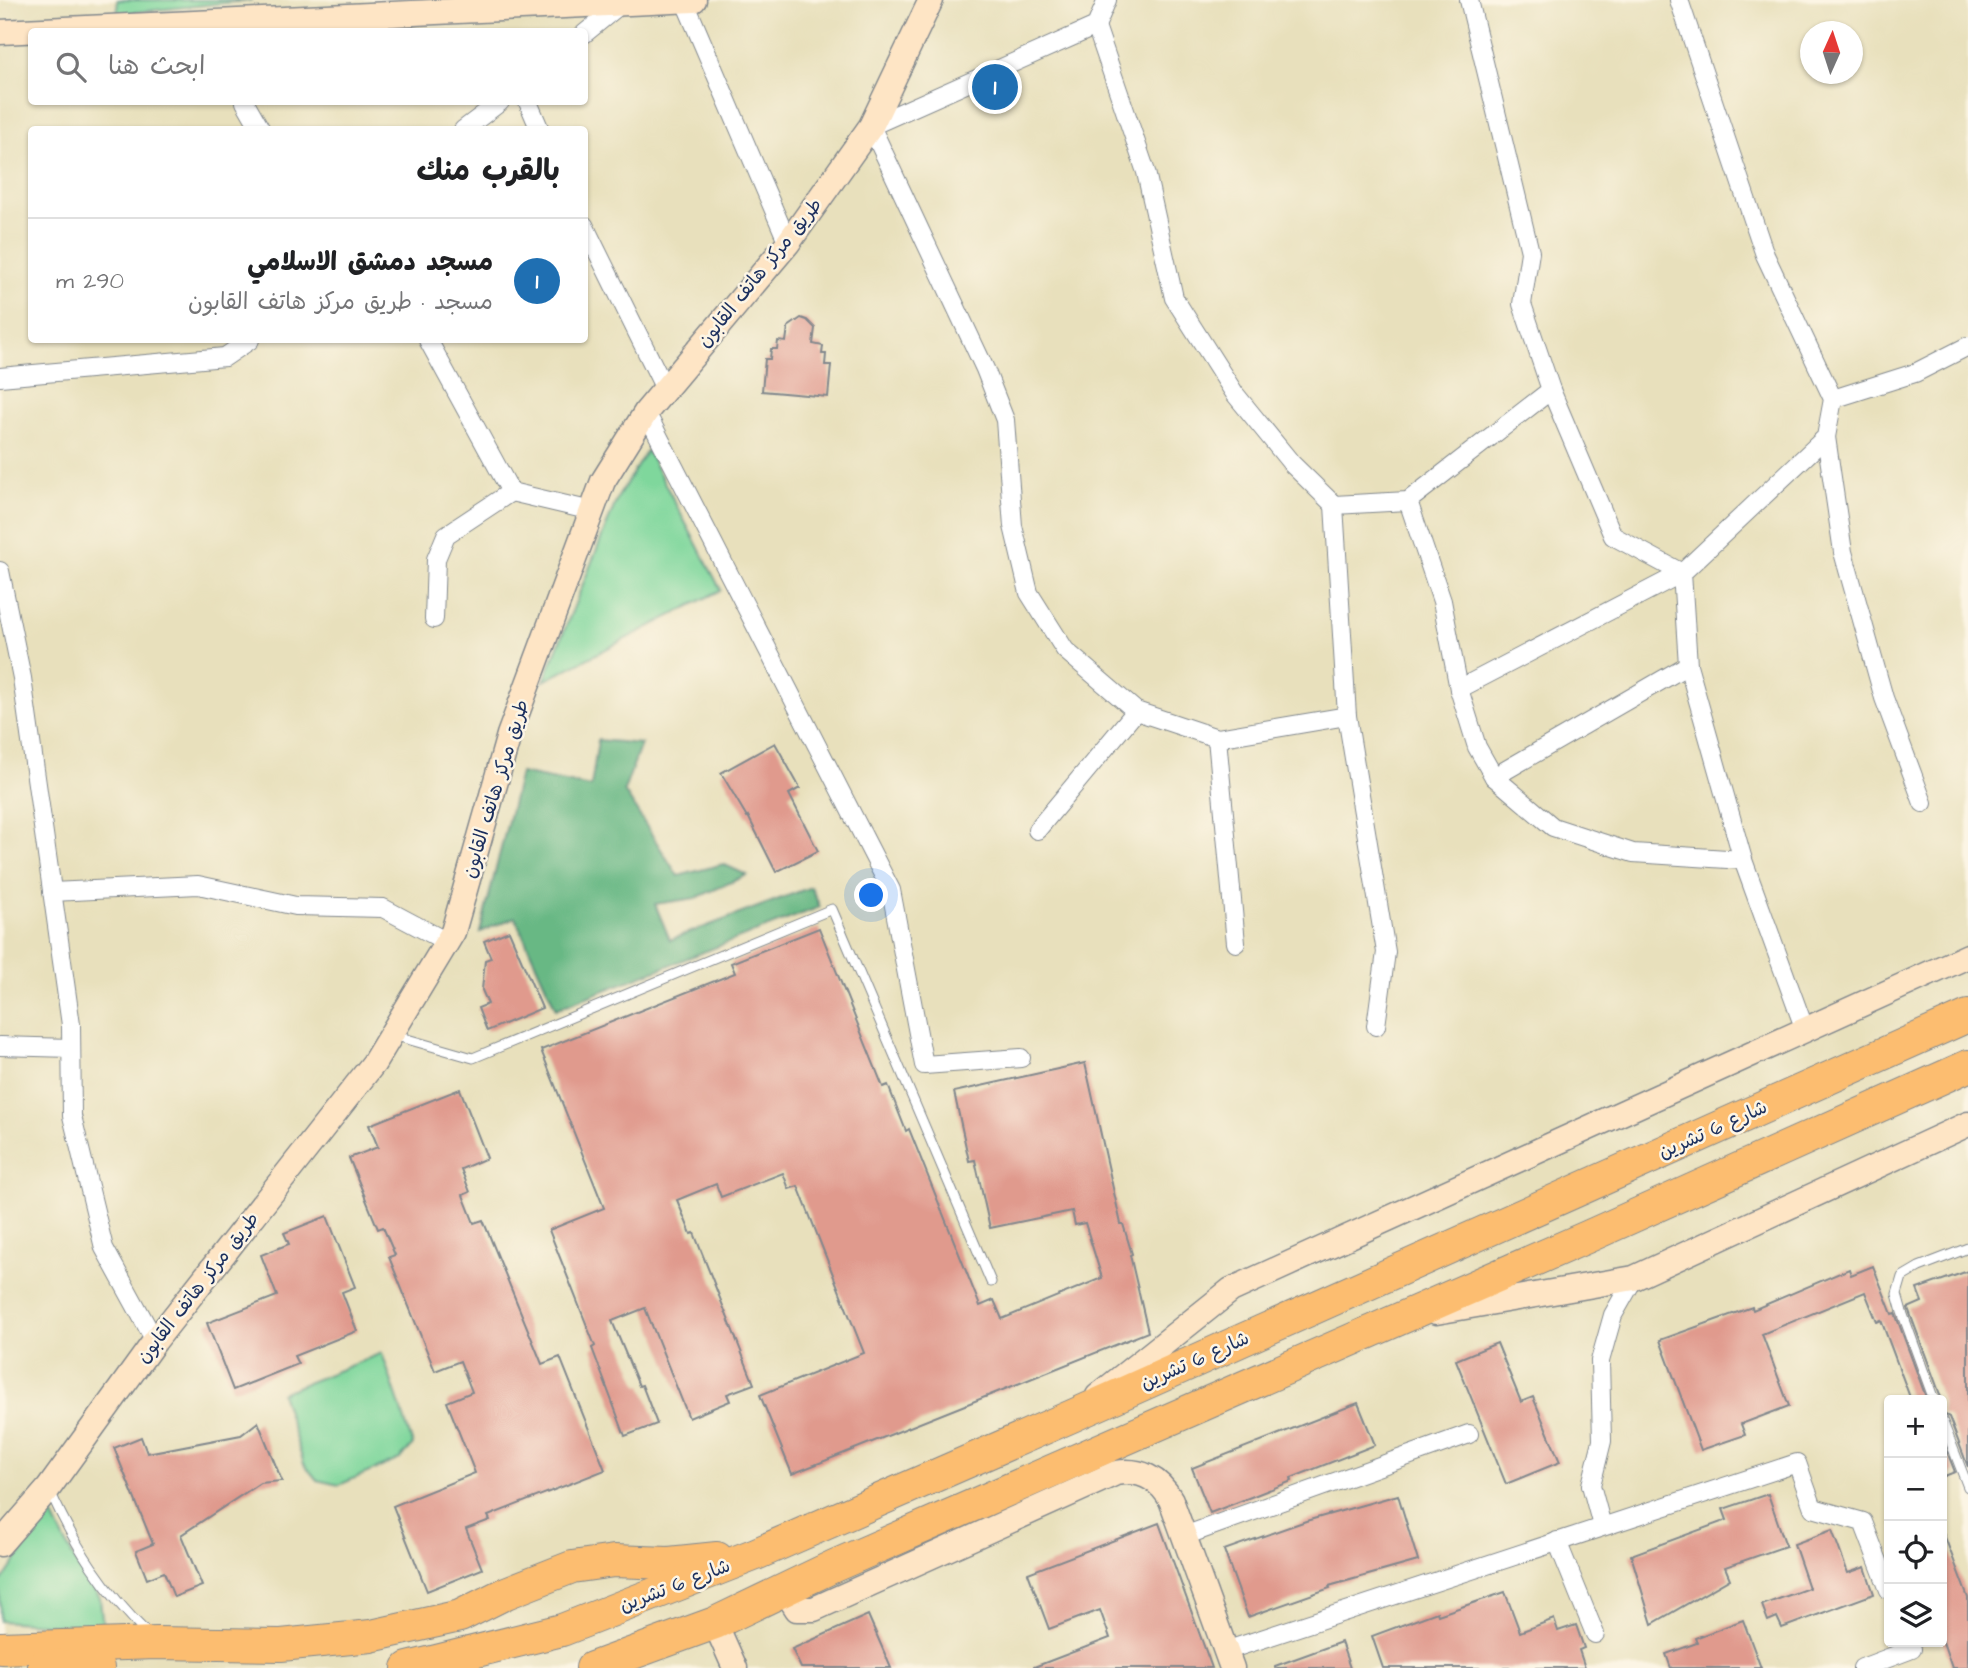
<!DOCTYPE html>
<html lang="ar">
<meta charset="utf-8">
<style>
body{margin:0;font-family:"Architects Daughter","Playpen Sans Arabic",sans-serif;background:#f2f2f2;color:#202124;direction:rtl}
.controls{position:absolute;right:21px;bottom:21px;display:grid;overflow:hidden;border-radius:7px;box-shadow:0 2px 5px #0004}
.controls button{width:63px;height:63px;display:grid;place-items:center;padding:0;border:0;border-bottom:2px solid #e0e0e0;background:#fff;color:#202124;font:35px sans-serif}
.compass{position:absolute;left:1800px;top:21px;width:63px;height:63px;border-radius:50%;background:#fff;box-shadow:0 2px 5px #0004;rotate:3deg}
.you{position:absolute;left:872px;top:896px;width:24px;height:24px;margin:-18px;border:5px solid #fff;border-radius:50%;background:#1a73e8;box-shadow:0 0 0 10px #1a73e833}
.badge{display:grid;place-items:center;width:46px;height:46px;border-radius:50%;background:#1f6fb2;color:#fff;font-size:23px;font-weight:700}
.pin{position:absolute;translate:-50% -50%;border:4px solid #fff;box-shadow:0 2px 7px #0006}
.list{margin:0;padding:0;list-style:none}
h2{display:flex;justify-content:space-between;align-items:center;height:91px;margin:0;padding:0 28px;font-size:30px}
h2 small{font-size:23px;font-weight:400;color:#757577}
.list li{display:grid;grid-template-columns:46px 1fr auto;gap:21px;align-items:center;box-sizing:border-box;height:126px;padding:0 28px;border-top:2px solid #e0e0e0}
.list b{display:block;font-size:26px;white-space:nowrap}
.list p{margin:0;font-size:23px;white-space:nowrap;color:#757577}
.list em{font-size:23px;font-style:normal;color:#757577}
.icon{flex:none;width:38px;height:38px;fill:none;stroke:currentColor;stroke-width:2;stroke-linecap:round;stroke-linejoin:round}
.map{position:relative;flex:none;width:1968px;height:1668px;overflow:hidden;direction:ltr}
.search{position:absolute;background:#fff;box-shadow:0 2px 5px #0004;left:28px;top:28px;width:560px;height:77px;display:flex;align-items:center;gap:18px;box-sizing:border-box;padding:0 24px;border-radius:7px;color:#757577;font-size:26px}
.panel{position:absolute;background:#fff;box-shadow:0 2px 5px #0004;left:28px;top:126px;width:560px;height:217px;border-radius:7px;direction:rtl}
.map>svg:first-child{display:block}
.green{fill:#7fd79c;stroke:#4d837d;stroke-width:2}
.forest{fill:#67b884;stroke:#417471;stroke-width:2}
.building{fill:#e09a8d}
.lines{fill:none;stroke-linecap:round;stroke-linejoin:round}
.lane-casing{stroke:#82888d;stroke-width:11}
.street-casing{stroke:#82888d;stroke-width:20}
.secondary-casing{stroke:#82888d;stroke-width:27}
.highway-casing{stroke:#82888d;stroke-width:34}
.lane{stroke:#fff;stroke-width:9}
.street{stroke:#fff;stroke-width:18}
.secondary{stroke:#fee5c5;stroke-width:24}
.highway{stroke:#fcbd6f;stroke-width:32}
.labels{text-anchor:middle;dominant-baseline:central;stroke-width:5;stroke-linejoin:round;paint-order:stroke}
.street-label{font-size:19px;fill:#1b2f5e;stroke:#fcf5e5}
</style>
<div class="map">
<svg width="1968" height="1668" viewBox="0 0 1968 1668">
<rect width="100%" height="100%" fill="#fcf5e5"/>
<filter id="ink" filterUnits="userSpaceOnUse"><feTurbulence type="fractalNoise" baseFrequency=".0143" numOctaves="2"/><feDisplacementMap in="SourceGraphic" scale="14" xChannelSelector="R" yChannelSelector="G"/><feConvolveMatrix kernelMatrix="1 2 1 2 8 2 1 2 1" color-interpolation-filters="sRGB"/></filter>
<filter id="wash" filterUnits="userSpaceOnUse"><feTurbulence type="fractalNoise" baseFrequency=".00686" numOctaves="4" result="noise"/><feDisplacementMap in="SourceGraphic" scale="28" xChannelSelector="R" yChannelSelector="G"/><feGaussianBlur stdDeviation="1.57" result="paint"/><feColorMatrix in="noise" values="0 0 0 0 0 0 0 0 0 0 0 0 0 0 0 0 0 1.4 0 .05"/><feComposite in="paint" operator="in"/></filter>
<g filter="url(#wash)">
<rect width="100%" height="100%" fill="#e8e0bc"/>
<g class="green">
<path d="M117 0H253L118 14Z"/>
<path d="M647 450 721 590 544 681 618 497Z"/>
<path d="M382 1353 413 1445 400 1459 339 1485 317 1480 304 1464 281 1393Z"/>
<path d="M50 1511 78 1567 100 1598 103 1628 0 1621V1584Z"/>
</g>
<path class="forest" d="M598 740 641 744 624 791 678 876 723 864 747 875 696 898 655 904 670 940 811 887 820 907 556 1009 515 917 480 932 520 773 591 787Z"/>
<g id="blocks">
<g class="building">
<path d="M801 318 807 320 815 328 813 344 823 346 822 354H826L825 365H831L828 397 762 391 765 359H770L771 349H777L778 341 786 342 788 327Z"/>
<path d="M775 743 800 788 789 794 818 851 776 872 748 816 747 817 721 773Z"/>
<path d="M819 928 883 1087 888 1085 906 1131 909 1129 980 1306 994 1300 1002 1319 1102 1278 1085 1223 1075 1225 1072 1211 990 1228 975 1160 969 1161 954 1092 1085 1063 1121 1224H1123L1132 1254 1130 1255 1148 1332 792 1474 760 1395 864 1353 798 1186 789 1189 783 1173 721 1197 716 1184 677 1200 691 1234 694 1233 754 1384 727 1394 730 1401 689 1418 645 1308 612 1321 639 1386 642 1385 657 1424 625 1436 592 1348 595 1346 549 1230 604 1208 541 1050 735 973 731 963Z"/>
<path d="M509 931 542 1008 487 1031 478 1008 488 1004 482 990 485 960 491 958 484 941Z"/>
<path d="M460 1089 487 1158 461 1169 470 1192 463 1195 474 1223 483 1220 542 1364 560 1357 605 1470 488 1516 490 1520 466 1529 482 1569 427 1591 393 1506 475 1473 447 1402 472 1392 460 1361 435 1371 389 1257 395 1255 383 1227 378 1229 349 1158 378 1147 369 1125Z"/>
<path d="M327 1216 355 1287 342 1292 357 1331 294 1356 298 1364 233 1390 207 1323 277 1296 261 1255 289 1244 284 1233Z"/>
<path d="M1873 1266 1892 1314 1895 1313 1927 1400H1911L1881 1320 1877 1322 1865 1292 1762 1334 1789 1406 1741 1424 1745 1435 1701 1450 1660 1340 1752 1307 1753 1310 1849 1269 1851 1275Z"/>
<path d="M1968 1271V1467L1949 1417 1942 1413V1400L1908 1308 1922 1302 1917 1289Z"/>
<path d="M1497 1343 1521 1402 1533 1397 1560 1462 1506 1484 1456 1360Z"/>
<path d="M1358 1403 1375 1445 1291 1478 1292 1481 1210 1513 1192 1468Z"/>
<path d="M258 1422 282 1481 260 1483 181 1535 202 1586 174 1597 164 1572 147 1579 136 1551 153 1544 114 1448 141 1437 147 1453 241 1435Z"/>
<path d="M1942 1439 1955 1472 1942 1477Z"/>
<path d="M1768 1494 1786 1546 1725 1567 1730 1579 1652 1624 1631 1555 1727 1520 1723 1509Z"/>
<path d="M1398 1495 1418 1561 1329 1586 1330 1588 1248 1617 1224 1550 1306 1521Z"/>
<path d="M1159 1523 1212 1668H1034V1667L1110 1638 1100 1610 1049 1629 1028 1573Z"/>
<path d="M1832 1530 1848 1573 1865 1567 1874 1594 1782 1628 1777 1617 1768 1621 1762 1605 1809 1588 1794 1544Z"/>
<path d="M1942 1532H1943L1968 1598V1668H1952L1942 1639Z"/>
<path d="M1505 1592 1520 1632 1554 1619 1558 1631 1576 1625 1584 1648 1579 1650 1585 1668H1383L1372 1636 1437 1612 1438 1615Z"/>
<path d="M868 1615 891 1668H801L792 1649Z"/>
<path d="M1743 1620 1761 1668H1671L1666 1654 1697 1643 1695 1638Z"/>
<path d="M1341 1642 1350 1668H1275V1666Z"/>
</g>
</g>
</g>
<g filter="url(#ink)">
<use href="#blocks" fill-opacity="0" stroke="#82888d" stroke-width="2"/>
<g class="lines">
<g class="lane-casing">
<g id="lane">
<path d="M393 1035 473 1058 832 909 991 1282"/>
<path d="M1934 1400 1902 1312 1897 1294 1902 1277 1919 1267 1968 1248"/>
<path d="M1942 1420 1968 1487"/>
<path d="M50 1491C76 1548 103 1590 148 1634"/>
</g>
</g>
<g class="street-casing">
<g id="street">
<path d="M684 0 788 243"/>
<path d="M1107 0 1096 26 871 126 985 369 1005 420 1013 526 1029 593 1065 650 1136 711 1217 738 1347 716"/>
<path d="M1469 0 1530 252 1522 304 1551 390 1613 536 1682 573"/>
<path d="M1679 0 1765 255 1833 399 1826 437 1682 573 1688 665 1743 860 1805 1030"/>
<path d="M1096 26 1146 172 1174 298 1235 394 1292 464 1334 505 1408 501 1551 390"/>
<path d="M584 34 622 3"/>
<path d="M245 102 261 130"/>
<path d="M528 102 540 130"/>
<path d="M463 130 500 102"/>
<path d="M584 225 665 389"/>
<path d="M428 340 511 492 592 511"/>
<path d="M0 377 225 357 250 340"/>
<path d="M1833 399 1915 373 1968 346"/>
<path d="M646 412 891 890 924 1065 1021 1058"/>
<path d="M1826 437 1843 552 1884 698 1923 803"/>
<path d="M1408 501 1442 601 1459 689 1477 747 1494 777 1553 827 1633 853 1743 860"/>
<path d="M1334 505 1347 716 1386 952 1376 1026"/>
<path d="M0 571 22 678 71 1025 72 1116 104 1248 155 1341"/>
<path d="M434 619 436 559 446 535 511 492"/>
<path d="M1459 689 1682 573"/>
<path d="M1217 738 1236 943"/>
<path d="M1494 777 1688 665"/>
<path d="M1037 830 1136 711"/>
<path d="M52 892 198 885 296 906 383 908 447 942"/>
<path d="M0 1046 71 1048"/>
<path d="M1602 1526 1591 1485 1602 1441 1600 1361 1613 1315 1634 1278"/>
<path d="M1184 1536 1469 1434"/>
<path d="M1557 1541 1595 1634"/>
<path d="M1225 1651 1797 1463 1813 1508 1863 1522 1889 1590"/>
<path d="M1862 1668 1912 1649 1909 1642"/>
</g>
</g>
<g class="secondary-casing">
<g id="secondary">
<path d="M0 32 694 0"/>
<path d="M1436 1312 1634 1278 1968 1124"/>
<path d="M1098 1396 1231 1290 1968 956"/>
<path d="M0 1544 48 1489 155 1341 374 1063 453 932 509 735 603 481 646 412 788 243 871 126 931 0"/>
<path d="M785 1590 797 1609H814L1116 1473C1140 1469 1159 1478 1171 1500L1232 1668"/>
<path d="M715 1623 735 1668"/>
</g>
</g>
<g class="highway-casing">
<g id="highway">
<path d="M0 1648 157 1643 281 1645 371 1636 460 1616 506 1593 572 1567 614 1561 669 1563 717 1558"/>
<path d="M44 1665 98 1668"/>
<path d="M408 1668 562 1630 756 1554 1072 1416 1968 1016"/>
<path d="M592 1668 715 1623 834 1566 1587 1237 1968 1066"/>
</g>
</g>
<use href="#lane" class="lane"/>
<use href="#street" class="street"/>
<use href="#secondary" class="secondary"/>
<use href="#highway" class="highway"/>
</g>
</g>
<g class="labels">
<g class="street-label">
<text transform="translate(760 273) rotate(-51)">طريق مركز هاتف القابون</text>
<text transform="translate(496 789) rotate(-73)">طريق مركز هاتف القابون</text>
<text transform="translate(1713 1130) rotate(-24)">شارع 6 تشرين</text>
<text transform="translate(198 1288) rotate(-52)">طريق مركز هاتف القابون</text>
<text transform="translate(1195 1361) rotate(-24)">شارع 6 تشرين</text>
<text transform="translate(675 1586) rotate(-21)">شارع 6 تشرين</text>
</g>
</g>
</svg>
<div class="controls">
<button>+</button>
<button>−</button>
<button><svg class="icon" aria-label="locate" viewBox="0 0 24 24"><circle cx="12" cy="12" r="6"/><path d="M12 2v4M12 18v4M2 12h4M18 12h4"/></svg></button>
<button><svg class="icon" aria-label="layers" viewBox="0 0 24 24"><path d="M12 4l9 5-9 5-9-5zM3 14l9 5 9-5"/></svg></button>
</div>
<svg class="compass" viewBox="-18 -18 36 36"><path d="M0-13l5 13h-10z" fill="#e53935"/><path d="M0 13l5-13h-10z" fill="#757577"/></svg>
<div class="you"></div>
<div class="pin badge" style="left:995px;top:87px">1</div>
<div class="search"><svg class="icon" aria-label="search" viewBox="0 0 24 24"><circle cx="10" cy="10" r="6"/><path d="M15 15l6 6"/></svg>ابحث هنا</div>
<section class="panel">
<h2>بالقرب منك<small></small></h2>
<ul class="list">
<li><span class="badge">1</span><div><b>مسجد دمشق الاسلامي</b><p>مسجد · طريق مركز هاتف القابون</p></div><em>290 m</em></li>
</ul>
</section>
</div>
